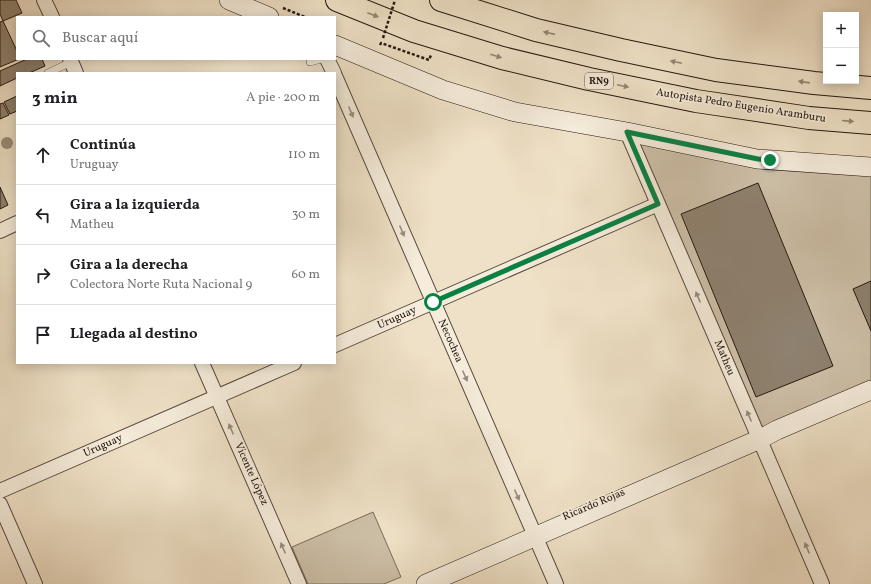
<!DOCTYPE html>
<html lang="es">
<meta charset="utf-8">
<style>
body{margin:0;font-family:Vollkorn,serif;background:#f6f6f6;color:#202124}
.controls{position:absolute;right:12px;top:12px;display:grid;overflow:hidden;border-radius:0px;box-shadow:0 2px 10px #0003}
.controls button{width:36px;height:36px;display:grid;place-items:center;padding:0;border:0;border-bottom:1px solid #e0e0e0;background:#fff;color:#202124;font:20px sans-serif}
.stop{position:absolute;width:12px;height:12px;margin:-9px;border:3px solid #0b8043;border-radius:50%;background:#fff}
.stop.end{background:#0b8043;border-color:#fff;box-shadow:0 1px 4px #0008}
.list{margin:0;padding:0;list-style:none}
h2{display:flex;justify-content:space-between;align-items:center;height:52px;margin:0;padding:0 16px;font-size:17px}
h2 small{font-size:13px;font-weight:400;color:#757577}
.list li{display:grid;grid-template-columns:26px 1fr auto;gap:12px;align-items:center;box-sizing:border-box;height:60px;padding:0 16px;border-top:1px solid #e0e0e0}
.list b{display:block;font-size:15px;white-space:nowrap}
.list p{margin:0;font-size:13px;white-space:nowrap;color:#757577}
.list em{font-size:13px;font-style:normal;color:#757577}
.icon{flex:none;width:22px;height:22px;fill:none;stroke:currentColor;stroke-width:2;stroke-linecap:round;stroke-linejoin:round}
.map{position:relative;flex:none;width:871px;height:584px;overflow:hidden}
.search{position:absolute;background:#fff;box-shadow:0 2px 10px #0003;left:16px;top:16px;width:320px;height:44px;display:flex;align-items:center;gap:10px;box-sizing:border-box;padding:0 14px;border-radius:0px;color:#757577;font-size:15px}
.panel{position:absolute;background:#fff;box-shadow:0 2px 10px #0003;left:16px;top:72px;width:320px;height:292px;border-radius:0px}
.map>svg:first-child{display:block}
.green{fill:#cdbfa8;stroke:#796c5c}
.building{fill:#8e816f;stroke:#251810}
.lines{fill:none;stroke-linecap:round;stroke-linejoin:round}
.lane-casing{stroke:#584a3e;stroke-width:8}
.street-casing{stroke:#584a3e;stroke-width:16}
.secondary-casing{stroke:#251810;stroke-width:20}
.highway-casing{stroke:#251810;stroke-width:24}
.path{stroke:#251810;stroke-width:2.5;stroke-dasharray:3 2;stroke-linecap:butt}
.lane{stroke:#f5ecdb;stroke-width:7}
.street{stroke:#f5ecdb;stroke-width:14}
.secondary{stroke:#f5ecdb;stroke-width:19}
.highway{stroke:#efe1c7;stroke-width:22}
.path-bridge{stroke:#251810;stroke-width:2.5;stroke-dasharray:3 2;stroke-linecap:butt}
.tree{fill:#9b8e7c}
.oneway{fill:#948775}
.oneway2{fill:#978d80}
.route{stroke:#0b8043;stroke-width:5}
.labels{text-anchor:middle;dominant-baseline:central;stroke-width:3.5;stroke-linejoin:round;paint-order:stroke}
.shield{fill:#f5ecdb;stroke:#63584d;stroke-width:1}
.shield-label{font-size:10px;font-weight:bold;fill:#251810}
.street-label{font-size:11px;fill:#251810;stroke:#f5ecdb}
</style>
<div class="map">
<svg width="871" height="584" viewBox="0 0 871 584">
<rect width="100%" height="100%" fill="#efe1c7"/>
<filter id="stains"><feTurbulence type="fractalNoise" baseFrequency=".005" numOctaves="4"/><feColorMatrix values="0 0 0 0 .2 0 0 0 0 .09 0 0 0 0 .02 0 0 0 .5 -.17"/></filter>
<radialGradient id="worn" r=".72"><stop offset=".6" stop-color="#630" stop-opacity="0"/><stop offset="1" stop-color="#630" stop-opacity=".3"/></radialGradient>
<g class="green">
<path d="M627 132 871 167V383L758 433Z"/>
<path d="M373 512 401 577 384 584H308L292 547Z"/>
</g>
<g class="building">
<path d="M0 0H16L22 13 3 21 0 14Z"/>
<path d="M3 21 17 51V59H19L0 67V22Z"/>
<path d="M27 59H42L45 66 29 73H17V78L0 86V71Z"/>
<path d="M17 96V111L10 114 4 102Z"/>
<path d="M3 103 9 115 0 119V104Z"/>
<path d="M758 183 833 366 756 397 681 214Z"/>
<path d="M0 187 8 205 0 209Z"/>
<path d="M871 281V331L853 289Z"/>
</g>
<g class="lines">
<g class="lane-casing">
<g id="lane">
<path d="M310 62 321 59"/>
<path d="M48 73 71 62"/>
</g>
</g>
<g class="street-casing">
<g id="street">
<path d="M44 0 52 17"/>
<path d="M70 59 76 73"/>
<path d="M327 59 334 73"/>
<path d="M335 76 556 584"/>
<path d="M627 132 822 584"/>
<path d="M0 231 17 223"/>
<path d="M335 345 658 204"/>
<path d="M202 363 299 584"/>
<path d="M0 491 294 363"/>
<path d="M0 504 35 584"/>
</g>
</g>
<g class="secondary-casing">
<g id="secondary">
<path d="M229 0 269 17"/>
<path d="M335 45 443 90 515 112 627 132 757 159 871 167"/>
<path d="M426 584 760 439 777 430 871 390"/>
</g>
</g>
<g class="highway-casing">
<g id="highway">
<path d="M337 0 414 31 502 58 589 79 696 101 809 118 871 123"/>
<path d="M441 0 536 30 621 50 716 70 814 83 871 88"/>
</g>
</g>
<g class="path">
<path d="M283 8 305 17"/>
<path d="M380 45 381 43 429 60 431 55"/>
</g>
<use href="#lane" class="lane"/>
<use href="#street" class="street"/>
<use href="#secondary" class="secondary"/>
<use href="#highway" class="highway"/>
<path class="path-bridge" d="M383 38 395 0"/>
</g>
<circle class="tree" cx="7" cy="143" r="6"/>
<defs><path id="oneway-solid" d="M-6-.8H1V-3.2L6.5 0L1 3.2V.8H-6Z"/></defs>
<g class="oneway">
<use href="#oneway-solid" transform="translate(373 15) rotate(21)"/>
<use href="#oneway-solid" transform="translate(549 33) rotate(-167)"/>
<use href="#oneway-solid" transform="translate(496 56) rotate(17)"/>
<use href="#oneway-solid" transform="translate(676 62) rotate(-168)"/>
<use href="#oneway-solid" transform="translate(804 82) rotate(-172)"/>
<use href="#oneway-solid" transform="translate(623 86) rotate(12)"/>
<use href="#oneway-solid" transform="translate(848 121) rotate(5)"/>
</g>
<g class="oneway2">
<use href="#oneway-solid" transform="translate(351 112) rotate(67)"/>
<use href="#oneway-solid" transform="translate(402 231) rotate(67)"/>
<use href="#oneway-solid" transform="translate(698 297) rotate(-113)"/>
<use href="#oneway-solid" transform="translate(465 376) rotate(66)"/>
<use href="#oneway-solid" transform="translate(749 416) rotate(-113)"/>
<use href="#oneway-solid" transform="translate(231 429) rotate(-114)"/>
<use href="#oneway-solid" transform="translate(517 495) rotate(66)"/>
<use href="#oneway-solid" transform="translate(283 548) rotate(-114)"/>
<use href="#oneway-solid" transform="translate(807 548) rotate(-113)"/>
</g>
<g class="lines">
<path class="route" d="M433 302 658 204 627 132 758 159 770 160"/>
</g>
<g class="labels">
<rect class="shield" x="585" y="73" width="28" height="16" rx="3"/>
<g class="shield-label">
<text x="599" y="81">RN9</text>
</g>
<g class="street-label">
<text transform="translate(741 106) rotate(9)">Autopista Pedro Eugenio Aramburu</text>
<text transform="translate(397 318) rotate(-24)">Uruguay</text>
<text transform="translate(450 341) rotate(66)">Necochea</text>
<text transform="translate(724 358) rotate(67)">Matheu</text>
<text transform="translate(103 446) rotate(-24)">Uruguay</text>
<text transform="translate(251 474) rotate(66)">Vicente López</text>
<text transform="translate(594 505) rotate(-23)">Ricardo Rojas</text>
</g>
</g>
<rect width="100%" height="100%" filter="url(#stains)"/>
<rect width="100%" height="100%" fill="url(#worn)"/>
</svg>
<div class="controls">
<button>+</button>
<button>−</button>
</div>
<div class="stop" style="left:433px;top:302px"></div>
<div class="stop end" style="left:770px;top:160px"></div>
<div class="search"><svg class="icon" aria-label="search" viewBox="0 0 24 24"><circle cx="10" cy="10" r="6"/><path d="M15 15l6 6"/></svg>Buscar aquí</div>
<section class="panel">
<h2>3 min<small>A pie · 200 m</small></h2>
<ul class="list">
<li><svg class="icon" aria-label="ahead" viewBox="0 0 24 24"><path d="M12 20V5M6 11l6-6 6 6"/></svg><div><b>Continúa</b><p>Uruguay</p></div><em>110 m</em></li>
<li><svg class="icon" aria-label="left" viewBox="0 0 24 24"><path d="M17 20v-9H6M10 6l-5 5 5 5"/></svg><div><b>Gira a la izquierda</b><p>Matheu</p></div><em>30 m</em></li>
<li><svg class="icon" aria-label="right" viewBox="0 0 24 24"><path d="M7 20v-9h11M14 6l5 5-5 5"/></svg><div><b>Gira a la derecha</b><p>Colectora Norte Ruta Nacional 9</p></div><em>60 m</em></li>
<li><svg class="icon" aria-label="arrive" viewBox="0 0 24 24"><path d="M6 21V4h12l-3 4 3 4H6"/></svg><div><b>Llegada al destino</b></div></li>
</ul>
</section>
</div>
